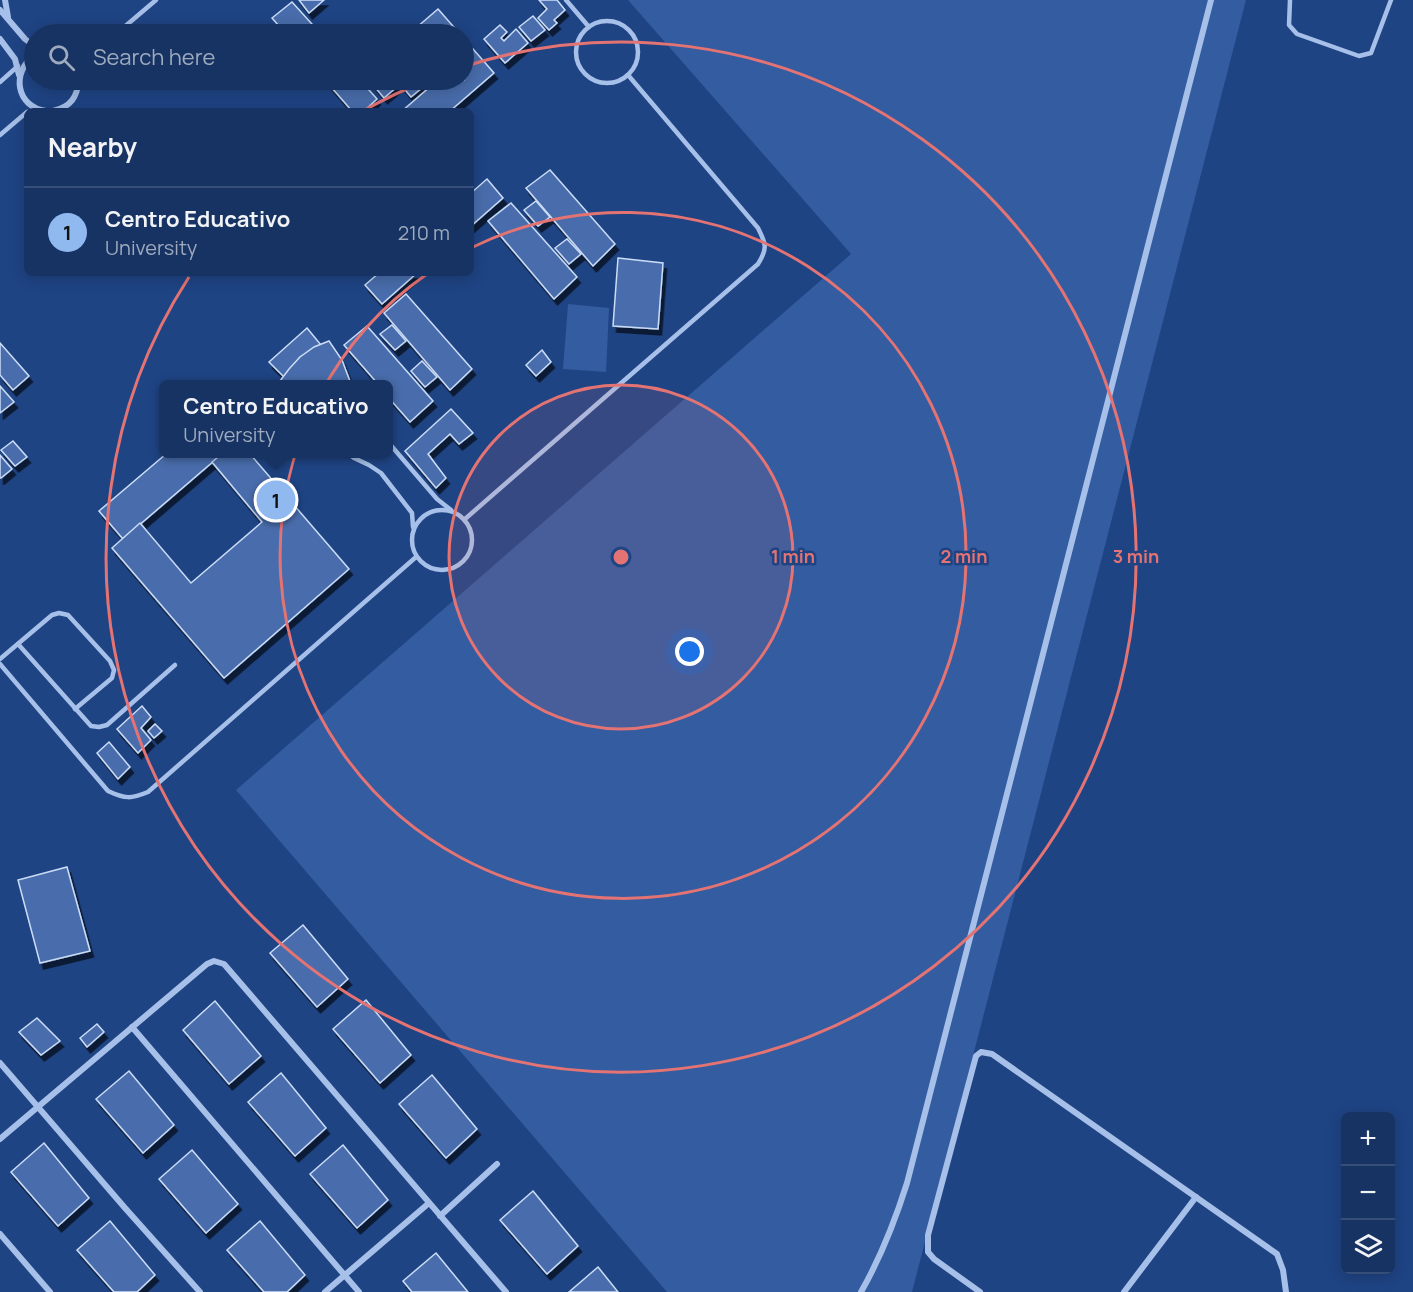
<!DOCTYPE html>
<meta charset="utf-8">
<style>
body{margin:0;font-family:Manrope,sans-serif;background:#203b69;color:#f1f3f6}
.controls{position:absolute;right:18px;bottom:18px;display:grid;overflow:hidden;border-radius:9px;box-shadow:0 3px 15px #0003}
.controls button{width:54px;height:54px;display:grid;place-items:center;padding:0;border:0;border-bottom:2px solid #364e78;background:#173363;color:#f1f3f6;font:30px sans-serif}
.you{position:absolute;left:690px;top:652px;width:21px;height:21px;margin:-15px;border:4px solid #fff;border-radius:50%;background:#1a73e8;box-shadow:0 0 0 9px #1a73e833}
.badge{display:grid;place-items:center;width:39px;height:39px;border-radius:50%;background:#90b9f0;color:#111;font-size:20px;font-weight:700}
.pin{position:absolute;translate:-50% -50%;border:3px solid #fff;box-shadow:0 2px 6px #0006}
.popup{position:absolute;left:159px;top:380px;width:234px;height:78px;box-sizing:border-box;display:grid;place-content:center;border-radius:9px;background:#173363;filter:drop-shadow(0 2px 4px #0005);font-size:20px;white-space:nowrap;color:#9eaabe}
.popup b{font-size:22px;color:#f1f3f6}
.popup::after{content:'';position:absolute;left:50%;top:100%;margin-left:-12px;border:12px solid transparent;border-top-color:#173363}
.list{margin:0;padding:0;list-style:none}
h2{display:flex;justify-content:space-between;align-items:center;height:78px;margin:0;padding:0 24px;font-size:26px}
h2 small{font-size:20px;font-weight:400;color:#9eaabe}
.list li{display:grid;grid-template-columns:39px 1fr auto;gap:18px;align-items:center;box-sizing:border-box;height:90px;padding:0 24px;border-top:2px solid #364e78}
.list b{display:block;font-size:22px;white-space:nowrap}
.list p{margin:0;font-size:20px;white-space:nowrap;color:#9eaabe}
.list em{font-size:20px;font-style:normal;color:#9eaabe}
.icon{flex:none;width:33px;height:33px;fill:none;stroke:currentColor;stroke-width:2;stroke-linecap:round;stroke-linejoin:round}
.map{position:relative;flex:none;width:1413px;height:1292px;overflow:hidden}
.search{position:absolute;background:#173363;box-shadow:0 3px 15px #0003;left:24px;top:24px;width:450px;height:66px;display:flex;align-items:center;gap:15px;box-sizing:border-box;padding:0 21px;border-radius:33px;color:#9eaabe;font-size:22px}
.panel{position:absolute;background:#173363;box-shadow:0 3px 15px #0003;left:24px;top:108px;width:450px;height:168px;border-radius:9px}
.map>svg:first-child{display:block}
.green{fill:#335ca1}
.building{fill:#486dac;stroke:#cbdcf7;stroke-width:1.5;filter:url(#shadow)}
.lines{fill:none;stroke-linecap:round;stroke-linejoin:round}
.service{stroke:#a7c0e9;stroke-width:4.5}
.minor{stroke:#a7c0e9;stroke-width:6}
.ring{fill:none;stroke:#e47373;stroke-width:3}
.centre{fill:#e47373;stroke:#1f4484;stroke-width:3}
.ring-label{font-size:18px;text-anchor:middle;font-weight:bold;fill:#e47373;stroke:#1f4484;stroke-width:5;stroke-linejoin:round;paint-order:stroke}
</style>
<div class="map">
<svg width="1413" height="1292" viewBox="0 0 1413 1292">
<defs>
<filter id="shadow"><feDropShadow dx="3.5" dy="6" stdDeviation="0" flood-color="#0009"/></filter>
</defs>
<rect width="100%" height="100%" fill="#1f4484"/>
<g class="green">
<path d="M628 0H1246L912 1292H667L236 790 851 254Z"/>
<path d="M568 304 609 308 606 372 563 369Z"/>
</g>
<g class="building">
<path d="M299 0H324L309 13Z"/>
<path d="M539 0H557L565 10 554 20 557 23 549 30 538 18 547 9Z"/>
<path d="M292 2 321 34H286L272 18Z"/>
<path d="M438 9 459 33 458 34H409Z"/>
<path d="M533 16 545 30 531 41 519 27Z"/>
<path d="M500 25 507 32 501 38 504 41 516 29 528 43 505 63 484 39Z"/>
<path d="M473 49 494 73 450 111H402L438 80H464V58Z"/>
<path d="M325 80H360L377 99 364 111H352Z"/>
<path d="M369 80H405L384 98Z"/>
<path d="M409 80H425L428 83 411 97 402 86Z"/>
<path d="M550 170 615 244 593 266 526 188Z"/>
<path d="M487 179 503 198 471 226V193Z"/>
<path d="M536 201 550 217 538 226 524 210Z"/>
<path d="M511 203 577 277 554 299 488 221Z"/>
<path d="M567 239 581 254 569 264 555 248Z"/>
<path d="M618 258 663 263 658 329 613 326Z"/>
<path d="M379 273H417L382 304 365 285Z"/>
<path d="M406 294 472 369 450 390 384 313Z"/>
<path d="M392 325 406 341 395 350 380 334Z"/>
<path d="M367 326 433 401 410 422 388 397V384H378L344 345Z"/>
<path d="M307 328 321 345 300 357 284 377 269 362Z"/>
<path d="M329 341 342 360 351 384H283L280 381 289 369 300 357 314 347Z"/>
<path d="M0 343 29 376 13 390 0 375Z"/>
<path d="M542 350 551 362 536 376 526 365Z"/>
<path d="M422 361 437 377 425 387 411 371Z"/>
<path d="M0 386 14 402 0 413Z"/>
<path d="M451 409 473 433 459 444 450 434 428 454 446 478 436 488 405 451Z"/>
<path d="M13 441 27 457 15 466 1 450Z"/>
<path d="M166 454H222L123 539 99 511Z"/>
<path d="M222 454H250L349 569 224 678 112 548 140 523 191 583 262 522 212 462Z"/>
<path d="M0 455 12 469 1 478H0Z"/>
<path d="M142 706 151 717 141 728 151 740 138 753 117 729Z"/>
<path d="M155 724 162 731 154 738 148 731Z"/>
<path d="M109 742 130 767 118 779 97 753Z"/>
<path d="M67 867 90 951 40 963 18 880Z"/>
<path d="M303 925 348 979 317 1007 270 953Z"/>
<path d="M366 1000 411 1055 380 1083 333 1029Z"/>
<path d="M215 1001 261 1056 229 1084 183 1030Z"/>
<path d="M37 1018 60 1041 41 1055 19 1032Z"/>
<path d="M97 1024 104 1032 87 1047 80 1038Z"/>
<path d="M129 1071 174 1125 143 1153 96 1099Z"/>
<path d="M281 1073 326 1128 295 1156 248 1102Z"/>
<path d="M432 1075 477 1129 446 1158 399 1104Z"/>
<path d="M44 1143 89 1198 58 1226 11 1172Z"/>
<path d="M343 1145 388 1200 357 1228 310 1174Z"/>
<path d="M192 1150 238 1204 206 1233 159 1179Z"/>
<path d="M533 1191 578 1246 547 1274 500 1220Z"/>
<path d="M110 1221 155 1275 137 1292H114L77 1250Z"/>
<path d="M260 1221 305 1275 287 1292H264L227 1250Z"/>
<path d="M436 1253 468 1292H412L403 1281Z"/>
<path d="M598 1267 618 1292H569Z"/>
</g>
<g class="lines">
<g class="service">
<path d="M566 0 589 27"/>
<path d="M1290 0 1289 25 1297 34 1359 56 1371 53 1391 0"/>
<circle cx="607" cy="52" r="31"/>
<path d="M116 34 156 0"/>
<path d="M0 82 18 66"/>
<path d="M0 135 27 112"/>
<path d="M388 442 437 499 451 510"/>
<path d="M349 454 354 458 369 465 381 473 412 513 413 527"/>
<circle cx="442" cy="540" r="30"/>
<path d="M465 519 758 264C768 248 766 244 758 228L628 75"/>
<path d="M18 644 91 726 99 727 107 725 175 665"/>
<path d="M0 659 52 615 59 613 68 615 110 661 114 670 112 678 75 709"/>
<path d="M0 664 108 791C125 799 131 799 148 792L416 557"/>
</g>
<g class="minor">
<path d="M5 0 8 17"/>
<path d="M0 10 25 39 34 46"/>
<path d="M0 39 15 59 19 75"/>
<path d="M34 56C11 72 16 107 46 111"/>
<path d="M53 111C71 107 77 97 79 80"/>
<path d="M132 1027 359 1292"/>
<path d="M0 1063 125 1208 200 1292"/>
<path d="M0 1139 207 964 214 961 224 964 506 1292"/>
<path d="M440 1216 497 1164"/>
<path d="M0 1234 50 1292"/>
<path d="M325 1292 429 1203"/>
<path d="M861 1292C881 1257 895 1221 907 1183L1211 0"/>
<path d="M980 1292 934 1259 928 1252V1235L976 1056 981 1052 992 1054 1277 1254 1283 1270 1286 1292"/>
<path d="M1124 1292 1196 1197"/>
</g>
</g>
<circle cx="621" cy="557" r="172" fill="#e47373" fill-opacity=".12"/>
<g class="ring">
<circle cx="621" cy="557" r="172"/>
<path d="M473 247A343 343 0 1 1 427 274"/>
<path d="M363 111A515 515 0 0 1 428 80M466 66A515 515 0 1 1 189 277"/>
</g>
<circle cx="621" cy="557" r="9" class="centre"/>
<g class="ring-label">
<text x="793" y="563">1 min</text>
<text x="964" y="563">2 min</text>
<text x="1136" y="563">3 min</text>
</g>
</svg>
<div class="controls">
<button>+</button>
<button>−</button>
<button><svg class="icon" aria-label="layers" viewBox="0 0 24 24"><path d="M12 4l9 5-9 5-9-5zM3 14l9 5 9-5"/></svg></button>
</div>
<div class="you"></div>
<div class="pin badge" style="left:276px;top:500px">1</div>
<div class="popup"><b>Centro Educativo</b>University</div>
<div class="search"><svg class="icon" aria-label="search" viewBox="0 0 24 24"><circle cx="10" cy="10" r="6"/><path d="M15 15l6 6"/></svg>Search here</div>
<section class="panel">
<h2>Nearby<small></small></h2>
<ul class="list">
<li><span class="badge">1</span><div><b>Centro Educativo</b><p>University</p></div><em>210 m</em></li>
</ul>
</section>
</div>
